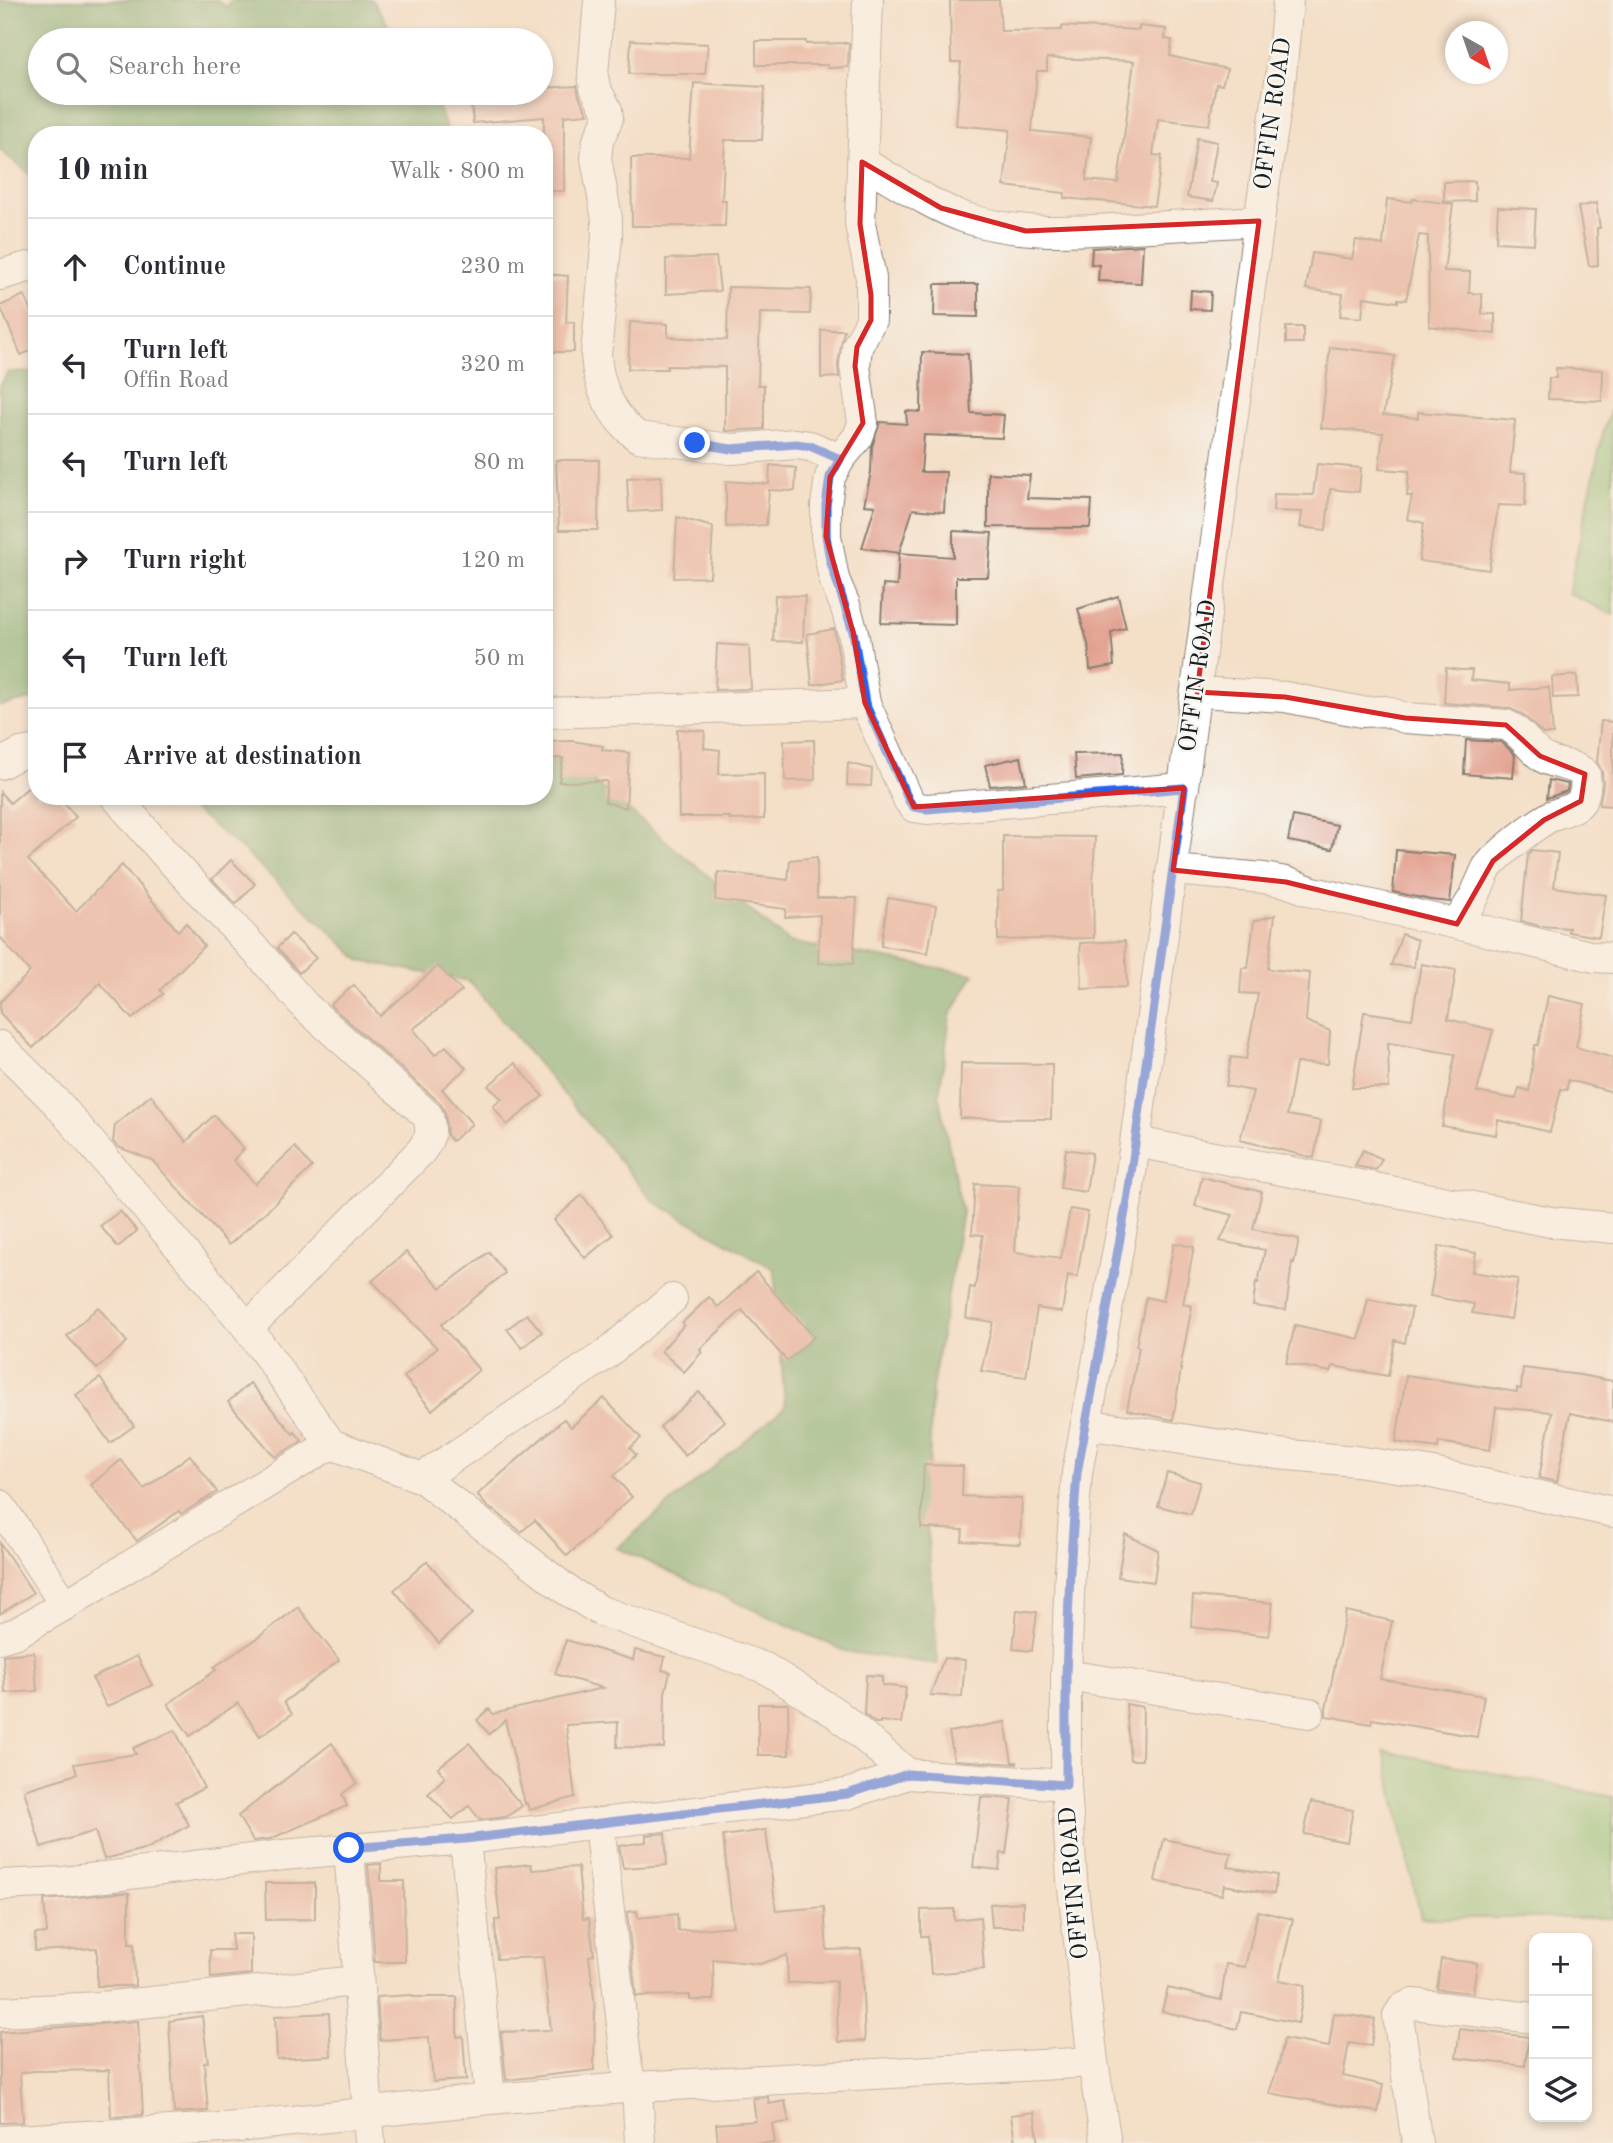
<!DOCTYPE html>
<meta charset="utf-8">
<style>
body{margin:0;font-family:"Old Standard TT",serif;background:#f2f2f3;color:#2b2b33}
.controls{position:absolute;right:21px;bottom:21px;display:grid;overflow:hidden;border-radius:14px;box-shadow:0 4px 10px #0003}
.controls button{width:63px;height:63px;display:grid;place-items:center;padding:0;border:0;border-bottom:2px solid #e1e1e2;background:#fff;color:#2b2b33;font:35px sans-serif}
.compass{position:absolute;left:1445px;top:21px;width:63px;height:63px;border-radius:50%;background:#fff;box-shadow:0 4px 10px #0003;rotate:140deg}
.stop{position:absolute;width:21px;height:21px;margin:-16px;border:5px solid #2563eb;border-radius:50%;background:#fff}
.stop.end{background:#2563eb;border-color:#fff;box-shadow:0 2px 7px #0008}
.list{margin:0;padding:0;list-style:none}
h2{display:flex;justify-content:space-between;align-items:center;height:91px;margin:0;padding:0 28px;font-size:30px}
h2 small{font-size:23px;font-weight:400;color:#7c7c81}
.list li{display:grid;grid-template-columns:46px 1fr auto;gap:21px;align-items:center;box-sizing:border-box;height:98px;padding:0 28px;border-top:2px solid #e1e1e2}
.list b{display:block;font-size:26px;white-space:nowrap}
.list p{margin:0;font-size:23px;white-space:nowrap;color:#7c7c81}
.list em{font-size:23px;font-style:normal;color:#7c7c81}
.icon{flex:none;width:38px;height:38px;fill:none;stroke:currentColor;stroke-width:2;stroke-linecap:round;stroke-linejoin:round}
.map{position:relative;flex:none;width:1613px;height:2143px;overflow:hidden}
.search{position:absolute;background:#fff;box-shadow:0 4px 10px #0003;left:28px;top:28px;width:525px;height:77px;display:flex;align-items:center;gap:18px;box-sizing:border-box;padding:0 24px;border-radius:38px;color:#7c7c81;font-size:26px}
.panel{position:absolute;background:#fff;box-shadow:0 4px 10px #0003;left:28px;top:126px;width:525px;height:679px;border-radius:28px}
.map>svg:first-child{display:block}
.green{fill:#89c57b;stroke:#52704c;stroke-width:2}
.forest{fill:#6eaa6b;stroke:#456344;stroke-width:2}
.building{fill:#e3a291;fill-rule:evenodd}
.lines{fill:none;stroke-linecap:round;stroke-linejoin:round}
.minor-casing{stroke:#887e72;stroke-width:32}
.minor{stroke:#fff;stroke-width:30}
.route{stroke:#2563eb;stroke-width:9}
.marked{fill:none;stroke:#d62828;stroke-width:5;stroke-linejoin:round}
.labels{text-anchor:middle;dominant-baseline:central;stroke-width:5;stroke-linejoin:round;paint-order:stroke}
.street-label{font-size:24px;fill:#1c1c1c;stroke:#f6f6f2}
</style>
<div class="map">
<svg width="1613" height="2143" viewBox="0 0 1613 2143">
<rect width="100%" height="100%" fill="#f6f6f2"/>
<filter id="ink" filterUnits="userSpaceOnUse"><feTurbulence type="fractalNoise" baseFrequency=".0143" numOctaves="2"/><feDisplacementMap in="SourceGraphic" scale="14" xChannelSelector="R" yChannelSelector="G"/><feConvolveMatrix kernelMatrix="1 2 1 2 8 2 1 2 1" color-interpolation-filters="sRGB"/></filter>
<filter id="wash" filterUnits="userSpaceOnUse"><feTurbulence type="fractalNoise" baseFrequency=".00686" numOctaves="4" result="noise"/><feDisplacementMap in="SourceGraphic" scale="28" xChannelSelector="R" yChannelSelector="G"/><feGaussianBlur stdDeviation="1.57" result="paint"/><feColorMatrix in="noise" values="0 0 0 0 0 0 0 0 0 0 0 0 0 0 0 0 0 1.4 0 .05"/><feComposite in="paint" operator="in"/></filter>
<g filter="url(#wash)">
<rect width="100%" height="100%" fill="#f4dfc7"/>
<g class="green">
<path d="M1613 402V615L1568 593 1603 433Z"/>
<path d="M1384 1751 1613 1797V1918H1421Z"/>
</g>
<g class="forest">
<path d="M0 0H216L227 7 231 0H372L398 40H40V93H433L449 135H37V180L0 150Z"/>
<path d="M8 372H37V698L0 706V384Z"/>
<path d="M544 741 789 942 974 974 950 1016 939 1097 962 1212 932 1389 927 1528 938 1664 847 1652 617 1548 785 1407 774 1269 653 1201 469 981 361 961 243 850 176 796H544Z"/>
</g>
<g id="blocks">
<g class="building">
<path d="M950 0H999L1001 31 1062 30V26L1139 30V26L1166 29 1165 39 1172 40 1170 56 1227 69 1222 85 1216 84 1209 125 1158 119 1153 155 1162 156 1154 206 1064 198 1065 193 1004 186 1010 130 956 125 961 62H951ZM1047 58 1134 61 1118 183 1086 180 1091 137 1032 131 1037 71H1047Z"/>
<path d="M631 40 708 44 705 74H629Z"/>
<path d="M756 41H806V44L849 43 848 67 828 68V65H756Z"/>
<path d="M694 83 765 87 762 140H725L722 200H726L725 226H632L631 158H689Z"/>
<path d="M577 86 579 96 588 114 564 116V191H544V117L473 123 470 94 541 93V88Z"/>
<path d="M1197 138 1217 142 1210 182 1217 183 1213 201 1187 197Z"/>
<path d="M1475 181V201L1444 202V182Z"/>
<path d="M1387 199 1412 202 1413 199 1453 204 1444 271 1470 272 1469 293 1482 294V314H1495V334L1429 326 1428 236 1419 235 1406 300 1398 299V302L1364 297 1362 318 1340 316 1343 294 1306 289 1312 253 1352 259 1356 240 1383 245Z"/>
<path d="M1596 203 1600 228H1597L1598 265 1589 266 1578 207Z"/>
<path d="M1498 207 1536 209 1534 244 1496 242Z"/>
<path d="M1143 245 1141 283 1098 281 1099 265 1091 264 1092 248Z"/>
<path d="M716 257 720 291 666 294V259Z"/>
<path d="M544 274 568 276 566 322H574V352H544Z"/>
<path d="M935 284H978V317L934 316Z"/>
<path d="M728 287 811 289 810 314 760 313 758 385H764V429L725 431V367L667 366V369H628L630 322 668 324V337L727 340Z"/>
<path d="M1191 290 1211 292 1210 310 1190 309Z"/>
<path d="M24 295 37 324V348L21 355 0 306Z"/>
<rect x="1286" y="327" width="17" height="16"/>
<path d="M821 330H844L838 364 839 377 821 378Z"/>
<path d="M1330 347 1383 353V354L1395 356 1383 415 1418 418V412L1515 420 1510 472 1526 473 1525 506 1498 505 1489 570 1419 561 1424 523 1407 519 1412 496H1407L1409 471 1379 469 1383 433 1321 428Z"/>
<path d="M922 352 968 354 971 413 1004 415 1002 438 924 435 921 472H946L944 512 913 509 899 553 862 548 875 506 864 505 871 472 872 447 880 422 907 424 906 411 921 412Z"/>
<path d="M1556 368 1603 370 1602 401 1548 399 1549 378H1556Z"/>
<path d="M556 460H599L598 530H559Z"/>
<path d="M1317 464 1361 468 1359 492 1330 489 1326 530 1300 527 1302 512 1273 511 1274 494 1313 495Z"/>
<path d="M770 465 796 468 795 491 769 490 766 525 726 527V481L769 484Z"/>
<path d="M988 473 1030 475 1027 498 1092 500 1090 528 988 527Z"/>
<path d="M661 476 662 510 629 512 627 478Z"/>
<path d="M677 517 713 527 710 577 674 578Z"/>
<path d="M953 531 992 533 988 577H956V625L881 623 883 585 897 586 899 553 953 557Z"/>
<path d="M775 595 805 596 803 642 773 641Z"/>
<path d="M1118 596 1126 628 1111 632 1114 666 1090 670 1088 644 1078 609Z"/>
<path d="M834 629 843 680 812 685 807 634Z"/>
<path d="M717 644 749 646 751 689 715 690Z"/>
<path d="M1446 668 1460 670H1472L1471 680 1510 684V690L1549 687 1553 734H1543L1522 714 1508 708 1444 703Z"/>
<path d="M1577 675 1578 697 1553 698 1552 677Z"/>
<path d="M1601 721 1613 722V806L1599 805 1603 784 1602 772 1597 762Z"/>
<path d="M677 729 705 731 704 748 720 750 719 774 764 773V819L730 820V817H679Z"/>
<path d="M814 740 815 780 785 781 784 741Z"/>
<path d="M1466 740 1501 742 1505 745 1515 755 1513 778 1464 774Z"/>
<path d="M572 741 603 746 602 750 629 753 626 808 605 802 607 781 559 782 563 758 544 759V742Z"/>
<path d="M1123 753 1122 775 1076 779 1074 754Z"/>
<path d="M1021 757 1026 783 990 786 985 765Z"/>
<path d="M848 763 872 769 871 786 847 785Z"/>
<path d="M37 780V796H58L76 817 28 860 76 911 122 865 178 931 186 923 204 946 160 990 163 994 132 1019 100 983 33 1048 0 1013V1002L30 972 0 937V792L10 803Z"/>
<path d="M1549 780 1568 784 1567 791 1547 798Z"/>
<path d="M1293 816 1337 825 1332 849 1288 841Z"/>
<path d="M1003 836 1095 837 1093 885 1094 938 998 940V891H1003Z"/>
<path d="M1396 850 1455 855 1450 902 1431 900 1393 892Z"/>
<path d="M1532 850 1558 853 1554 887 1606 895 1599 937 1568 932 1569 928 1539 926 1521 921 1528 854Z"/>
<path d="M817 857V898H857L853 964 818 963 820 915 785 917 786 909 715 900 718 872 788 880 790 860Z"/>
<path d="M231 860 255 884 236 904 212 879Z"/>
<path d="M888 898 936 906 928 953 881 946Z"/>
<path d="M1275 915 1268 969 1310 973 1306 1021 1330 1031 1328 1064 1296 1063 1287 1115 1321 1121 1314 1158 1240 1140 1253 1091 1226 1086 1231 1057 1246 1059 1258 994 1240 993 1242 968H1248L1254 921Z"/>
<path d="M291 934 316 958 299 973 277 948Z"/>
<path d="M1402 934 1417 940 1414 967 1391 965Z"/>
<path d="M1125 941 1127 987 1082 989 1080 943Z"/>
<path d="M1421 964 1456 970 1448 1019 1493 1030 1477 1092 1516 1099 1519 1088 1529 1091 1535 1045H1538L1548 996 1585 1004 1576 1047 1613 1058V1092L1568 1080 1567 1090 1561 1089 1550 1132 1498 1120 1496 1135 1442 1126 1455 1054 1388 1043 1389 1088H1352L1364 1012 1412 1019Z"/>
<path d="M438 966 462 991 413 1029 435 1055 446 1046 466 1068 442 1089 472 1124 452 1141 447 1135 445 1112 440 1103 330 1005 354 985 380 1016Z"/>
<path d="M515 1063 543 1096 507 1125 493 1106 502 1099 488 1086Z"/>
<path d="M961 1063 1052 1064 1051 1119 960 1118Z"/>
<path d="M151 1095 186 1142 214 1115 244 1149 233 1160 255 1184 295 1147 312 1167 270 1208 229 1245 152 1160 118 1147 113 1142 115 1125Z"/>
<path d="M1066 1149 1092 1153 1086 1192 1060 1188Z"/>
<path d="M1363 1150 1382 1159 1376 1170 1355 1166Z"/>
<path d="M1202 1177 1262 1192 1253 1229 1299 1239 1294 1263 1292 1262 1286 1310 1253 1306 1256 1282 1258 1283 1265 1250 1220 1241 1233 1215 1195 1206Z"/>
<path d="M975 1184 1019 1186 1015 1252 1061 1258 1070 1209 1088 1212 1077 1277 1068 1275 1062 1312 1037 1308 1026 1377 981 1371 993 1322 966 1318 970 1287 975 1288 983 1235 972 1234Z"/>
<path d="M582 1195 613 1235 585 1258 554 1220Z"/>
<path d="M120 1211 137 1231 118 1247 100 1226Z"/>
<path d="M1174 1243 1194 1247 1183 1304 1192 1306 1180 1369H1181L1173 1420 1127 1410 1139 1347 1136 1346 1146 1297 1163 1301Z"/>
<path d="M1439 1246 1476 1253 1472 1272 1518 1279 1511 1319 1472 1313 1474 1304 1430 1296Z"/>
<path d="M406 1252 441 1288 489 1252 505 1273 441 1325 479 1370 432 1410 404 1377 437 1348 372 1281Z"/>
<path d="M756 1272 814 1337 787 1361 742 1310 700 1349 702 1352 684 1372 661 1351 684 1325 682 1323 709 1297 718 1307Z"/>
<path d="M1368 1299 1412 1308 1405 1343 1395 1340 1388 1376 1333 1366 1331 1372 1286 1363 1295 1325 1359 1339Z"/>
<path d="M98 1307 127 1342 97 1369 67 1336Z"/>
<path d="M527 1314 542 1332 522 1348 507 1329Z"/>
<path d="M1523 1368 1580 1375 1613 1381V1422L1570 1413 1557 1482 1539 1478 1552 1412 1496 1407 1490 1450 1439 1442 1438 1448 1396 1442 1406 1375 1517 1392V1388L1521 1389Z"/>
<path d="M100 1378 134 1426 110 1443 76 1395Z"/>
<path d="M250 1383 293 1434 295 1432 302 1441 275 1457 228 1402Z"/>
<path d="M699 1392 725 1421 685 1456 660 1427Z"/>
<path d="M604 1398 641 1438 630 1448 636 1455 614 1476 632 1497 567 1556 535 1520 521 1532 494 1510 493 1511 486 1505 477 1495 564 1419 571 1427Z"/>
<path d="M190 1455 217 1492 181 1514 179 1511 137 1541 91 1485 121 1460 144 1489Z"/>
<path d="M924 1465 963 1466 962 1496 1022 1499 1020 1544 962 1541 963 1530 921 1528Z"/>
<path d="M1167 1473 1200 1482 1191 1514 1158 1506Z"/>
<path d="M1125 1534 1158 1550 1154 1582 1118 1577Z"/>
<path d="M0 1543 33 1593 0 1614Z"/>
<path d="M427 1561 472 1614 439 1643 394 1590Z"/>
<path d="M1193 1596 1273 1603 1269 1636 1191 1627Z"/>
<path d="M298 1607 339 1660 284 1702 292 1714 260 1736 238 1703 190 1736 168 1704 216 1670 214 1667 252 1642Z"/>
<path d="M1017 1610 1037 1612 1032 1651 1013 1649Z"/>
<path d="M1346 1611 1392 1621 1380 1679 1484 1696 1477 1737 1372 1719 1371 1724 1326 1716V1709Z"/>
<path d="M566 1640 633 1660 635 1650 665 1657 662 1670 670 1672 665 1693 664 1748 617 1747 618 1722 566 1725 575 1797 529 1810 527 1803 525 1804 505 1720 489 1734 477 1720 489 1709 493 1714 603 1688 555 1674Z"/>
<path d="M34 1652 37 1691 5 1693 3 1655Z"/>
<path d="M137 1656 152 1685 107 1707 92 1678Z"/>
<path d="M944 1658 965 1660 962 1697 930 1695Z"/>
<path d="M866 1675 882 1676V1685L906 1688 901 1723 880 1721V1723H875L864 1714Z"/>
<path d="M758 1704H788L789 1755H758Z"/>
<path d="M1126 1704 1143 1707 1142 1760H1130Z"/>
<path d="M1005 1722 1012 1762H1017V1764L954 1760 949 1732Z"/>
<path d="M175 1730 204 1788 176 1802 189 1825 148 1848 104 1859 95 1831 41 1847 24 1790 77 1774 74 1764 136 1754 133 1748Z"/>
<path d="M332 1743 357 1783 342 1794 347 1806 270 1839 253 1841 238 1816Z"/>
<path d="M469 1743 522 1806 506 1817 480 1820 469 1806 453 1819 428 1794 445 1777 438 1768Z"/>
<path d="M981 1797 1013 1799 1006 1854 1001 1853 999 1870 973 1867Z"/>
<path d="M1311 1802 1353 1810 1347 1842 1304 1834Z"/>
<path d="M766 1830 776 1911 824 1907 827 1950 861 1949 865 2041 838 2042 836 1981 788 1983 787 1955 760 1964 713 1959 714 2000H690V1995L636 1996 627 1912 637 1911 638 1918 677 1914 678 1931 733 1926 723 1836Z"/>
<path d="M665 1833 667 1865 623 1868 619 1846 646 1842V1835Z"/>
<path d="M1164 1839 1231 1853 1228 1867 1277 1875 1274 1894 1224 1885 1222 1895 1155 1881Z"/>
<path d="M381 1864V1881H404L405 1962H375L368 1865Z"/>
<path d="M531 1864 532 1870 578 1867 583 1919 589 1918 594 1955 589 1956 595 2008 594 2070 506 2080 501 2032 551 2030 543 1957 497 1959 495 1920H500L494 1868Z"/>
<path d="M265 1883H315V1919L266 1920Z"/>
<path d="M118 1893H129V1944H134L135 1986H97V1948L35 1951V1934L47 1933 44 1900Z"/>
<path d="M1023 1902V1927H992L990 1904Z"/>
<path d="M954 1909V1920L980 1917 984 1969 931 1974 928 1936H921V1910Z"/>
<path d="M1258 1911 1293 1919 1279 1980 1305 1985 1298 2023 1241 2012 1237 2029 1162 2011 1168 1988 1221 2000 1226 1964 1245 1967Z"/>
<path d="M231 1934H251V1974L211 1978 210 1950H233Z"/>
<path d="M1441 1959 1477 1963 1473 1993 1437 1989Z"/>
<path d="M412 1995V1997H457V2037L463 2036 466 2080 433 2082 429 2037 380 2040 377 1997Z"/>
<path d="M329 2013 331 2056 277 2059 275 2016Z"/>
<path d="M1334 2013 1375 2019 1371 2046 1349 2043 1343 2076 1383 2085 1378 2112 1269 2093 1279 2063 1284 2039 1329 2047Z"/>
<path d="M202 2016 208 2062 204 2063 208 2111 174 2113 169 2021Z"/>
<path d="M138 2021 143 2115 111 2117 109 2070 34 2071 20 2073 23 2122 0 2123V2032Z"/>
<path d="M1460 2029 1529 2037 1525 2066 1456 2058Z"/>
<path d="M768 2097 769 2104 785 2101 789 2122 772 2124 775 2143H718L716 2124 756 2121 753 2098Z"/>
<path d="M1034 2112 1039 2143H1015L1011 2115Z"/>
</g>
</g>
</g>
<g filter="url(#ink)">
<use href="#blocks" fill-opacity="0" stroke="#887e72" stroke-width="2"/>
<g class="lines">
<g class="minor-casing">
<g id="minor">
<path d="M599 0 593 75 595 88 607 110 608 118 598 141 596 158 607 219V236L596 355C598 387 612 418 638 437L731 449 796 444 810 446 840 459"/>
<path d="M868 0 860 224 871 278V320L857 347 855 366 863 423 858 437 840 459 830 477 826 505V536L834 579 845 605 853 632 865 703 909 801 914 807 927 809 1184 788"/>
<path d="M862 162C896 181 929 205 966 218 1020 236 1076 231 1131 228 1174 226 1217 223 1259 221"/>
<path d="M0 275 28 267"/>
<path d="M1197 692 1285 697 1362 712 1385 711 1405 718 1506 725C1522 732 1529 749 1544 758 1556 765 1574 764 1585 774 1586 783 1586 793 1581 801 1575 810 1560 811 1551 816 1530 828 1510 845 1493 861L1487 868 1474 897 1457 924"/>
<path d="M544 713 865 703"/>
<path d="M0 764 21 753 37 750"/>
<path d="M115 796 165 854 260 955 306 1007 428 1116C432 1133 431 1137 421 1151L248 1328"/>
<path d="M1173 870 1264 878 1286 882 1313 892 1457 924 1594 957 1613 958"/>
<path d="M0 1046 58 1104 248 1328 331 1444 422 1478 568 1591 601 1611 765 1668 837 1714 908 1774"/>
<path d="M1136 1142 1551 1222 1613 1228"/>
<path d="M1086 1424 1278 1454 1356 1461 1423 1471 1613 1512"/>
<path d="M422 1478 605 1355 672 1299"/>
<path d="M0 1505 65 1605"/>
<path d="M0 1638 16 1633 65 1605 331 1444"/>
<path d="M1066 1675 1309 1713"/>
<path d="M599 1824 627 2068 630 2079 637 2087 640 2143"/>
<path d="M465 1839 490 2099"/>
<path d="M349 1848 370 2143"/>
<path d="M0 1885 64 1882 283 1855 465 1839 847 1794 908 1774 1066 1785"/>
<path d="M0 2012 101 2007 357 1981"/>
<path d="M0 2141 238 2127 490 2099 637 2087 1093 2062"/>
<path d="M1106 2143 1093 2062 1072 1880 1066 1785V1675L1070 1571 1077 1473 1128 1195 1259 221 1281 75 1288 0"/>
<path d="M1417 2143 1398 2016 1403 2008 1413 2004 1534 2018"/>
</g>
</g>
<use href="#minor" class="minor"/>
</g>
</g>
<g class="lines" filter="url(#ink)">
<path class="route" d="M349 1848 465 1839 847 1794 908 1774 1066 1785V1675L1070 1571 1077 1473 1128 1195 1184 788 927 809 914 807 909 801 865 703 853 632 830 560 826 536V505L830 477 840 459 810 446 796 444 731 449 695 443"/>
</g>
<path d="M0 0H1613V2143H0ZM862 162 941 208 1026 231 1259 221 1197 692 1285 697 1405 718 1506 725 1540 756 1585 774 1581 801 1544 820 1493 861 1457 924 1286 882 1173 870 1184 788 914 807 865 703 853 632 826 536 830 477 863 423 855 366 857 347 871 320V295L860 224Z" fill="#f4dfc7" fill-opacity=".55" fill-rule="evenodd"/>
<path class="marked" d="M862 162 941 208 1026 231 1259 221 1197 692 1285 697 1405 718 1506 725 1540 756 1585 774 1581 801 1544 820 1493 861 1457 924 1286 882 1173 870 1184 788 914 807 865 703 853 632 826 536 830 477 863 423 855 366 857 347 871 320V295L860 224Z"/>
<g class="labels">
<g class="street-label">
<text transform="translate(1274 114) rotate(-82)">OFFIN ROAD</text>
<text transform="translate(1199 676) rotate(-82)">OFFIN ROAD</text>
<text transform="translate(1075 1883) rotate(-95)">OFFIN ROAD</text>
</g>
</g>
</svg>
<div class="controls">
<button>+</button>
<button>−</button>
<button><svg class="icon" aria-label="layers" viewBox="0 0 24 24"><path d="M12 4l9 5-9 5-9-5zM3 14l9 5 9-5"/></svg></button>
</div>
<svg class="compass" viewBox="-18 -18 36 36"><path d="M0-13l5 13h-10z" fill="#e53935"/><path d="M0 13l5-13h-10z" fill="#7c7c81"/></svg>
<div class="stop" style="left:349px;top:1848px"></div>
<div class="stop end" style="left:695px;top:443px"></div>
<div class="search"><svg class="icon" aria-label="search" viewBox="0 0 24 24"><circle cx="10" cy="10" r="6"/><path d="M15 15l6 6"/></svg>Search here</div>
<section class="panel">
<h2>10 min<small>Walk · 800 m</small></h2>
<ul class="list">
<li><svg class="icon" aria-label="ahead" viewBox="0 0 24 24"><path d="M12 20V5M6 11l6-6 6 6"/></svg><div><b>Continue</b></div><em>230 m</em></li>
<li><svg class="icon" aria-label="left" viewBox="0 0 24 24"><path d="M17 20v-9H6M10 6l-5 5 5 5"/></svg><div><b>Turn left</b><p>Offin Road</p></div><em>320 m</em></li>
<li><svg class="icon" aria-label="left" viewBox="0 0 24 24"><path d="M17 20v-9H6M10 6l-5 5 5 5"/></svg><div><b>Turn left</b></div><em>80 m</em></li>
<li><svg class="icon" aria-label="right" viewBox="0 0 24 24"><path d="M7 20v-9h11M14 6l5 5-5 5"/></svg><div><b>Turn right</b></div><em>120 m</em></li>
<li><svg class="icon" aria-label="left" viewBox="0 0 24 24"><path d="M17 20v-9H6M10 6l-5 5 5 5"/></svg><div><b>Turn left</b></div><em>50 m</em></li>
<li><svg class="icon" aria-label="arrive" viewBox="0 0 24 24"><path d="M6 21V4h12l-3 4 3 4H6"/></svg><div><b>Arrive at destination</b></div></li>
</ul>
</section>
</div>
